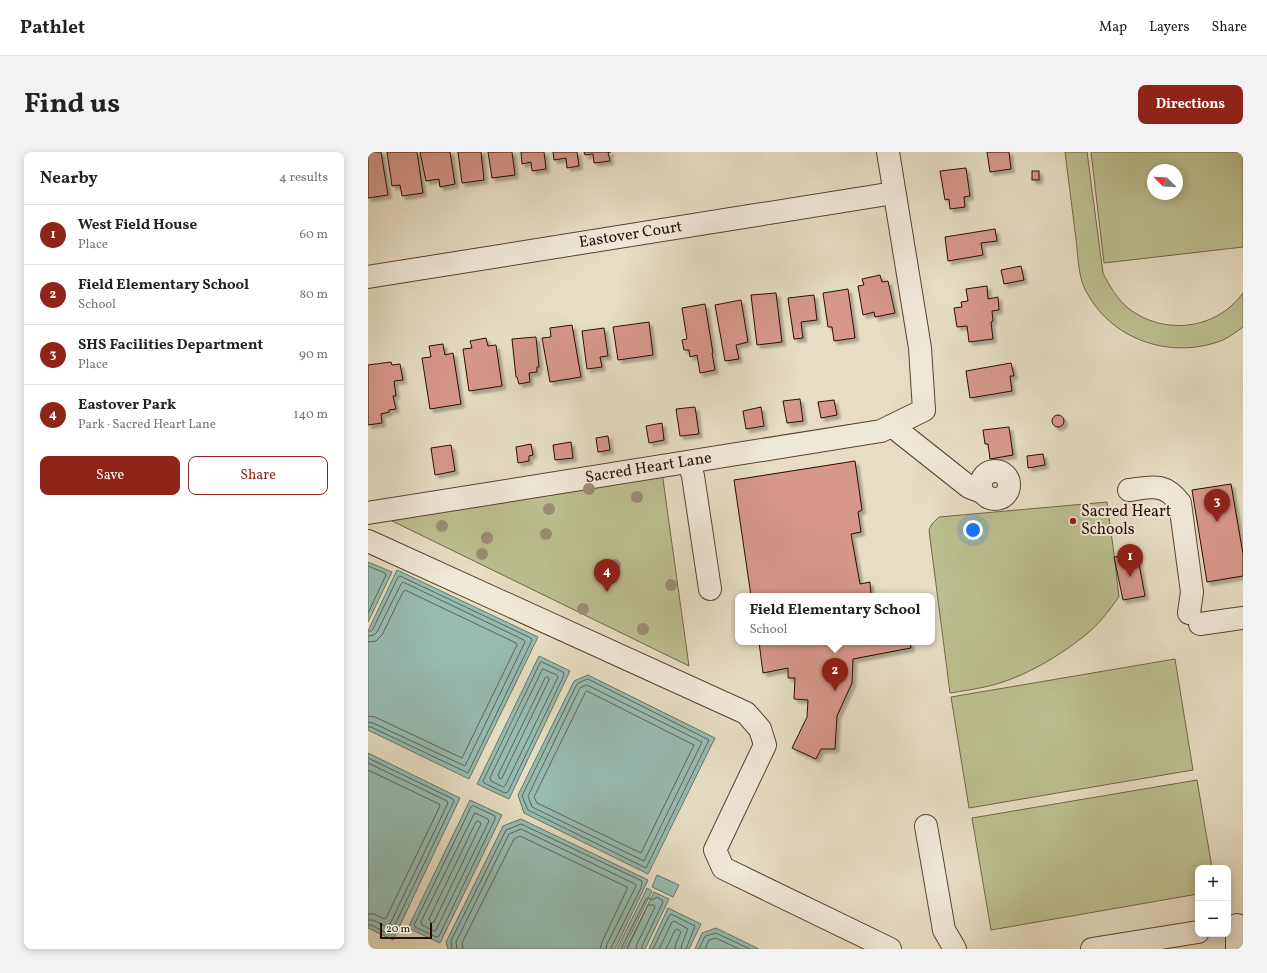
<!DOCTYPE html>
<meta charset="utf-8">
<style>
body{margin:0;font-family:Vollkorn,serif;background:#f2f2f2;color:#222}
.controls{position:absolute;right:12px;bottom:12px;display:grid;overflow:hidden;border-radius:8px;box-shadow:0 2px 10px #0003}
.controls button{width:36px;height:36px;display:grid;place-items:center;padding:0;border:0;border-bottom:1px solid #e0e0e0;background:#fff;color:#222;font:20px sans-serif}
.compass{position:absolute;left:779px;top:12px;width:36px;height:36px;border-radius:50%;background:#fff;box-shadow:0 2px 10px #0003;rotate:294deg}
.scale{position:absolute;left:12px;bottom:10px;width:52px;box-sizing:border-box;padding-left:4px;border:2px solid #2b0e00;border-top:0;font-size:11px;line-height:14px;white-space:nowrap;color:#2b0e00;-webkit-text-stroke:3px #efe9d7;paint-order:stroke}
.you{position:absolute;left:605px;top:378px;width:14px;height:14px;margin:-10px;border:3px solid #fff;border-radius:50%;background:#1a73e8;box-shadow:0 0 0 6px #1a73e833}
.badge{display:grid;place-items:center;width:26px;height:26px;border-radius:50%;background:#8f2418;color:#fff;font-size:13px;font-weight:700}
.pin{position:absolute;translate:-50% -33px;filter:drop-shadow(0 1px 2px #0008)}
.pin::after{content:'';position:absolute;top:21px;width:14px;height:12px;background:inherit;clip-path:polygon(0 0,100% 0,50% 100%)}
.popup{position:absolute;left:367px;top:441px;width:200px;height:52px;box-sizing:border-box;display:grid;place-content:center;border-radius:8px;background:#fff;filter:drop-shadow(0 1px 3px #0005);font-size:13px;white-space:nowrap;color:#767676}
.popup b{font-size:15px;color:#222}
.popup::after{content:'';position:absolute;left:50%;top:100%;margin-left:-8px;border:8px solid transparent;border-top-color:#fff}
.list{margin:0;padding:0;list-style:none}
h2{display:flex;justify-content:space-between;align-items:center;height:52px;margin:0;padding:0 16px;font-size:17px}
h2 small{font-size:13px;font-weight:400;color:#767676}
.list li{display:grid;grid-template-columns:26px 1fr auto;gap:12px;align-items:center;box-sizing:border-box;height:60px;padding:0 16px;border-top:1px solid #e0e0e0}
.list b{display:block;font-size:15px;white-space:nowrap}
.list p{margin:0;font-size:13px;white-space:nowrap;color:#767676}
.list em{font-size:13px;font-style:normal;color:#767676}
.actions{display:flex;gap:8px;padding:12px 16px}
.actions a{flex:1;padding:9px 0;border:1px solid #8f2418;border-radius:8px;text-align:center;font-size:14px;color:#8f2418}
.actions .main{background:#8f2418;color:#fff}
.map{position:relative;flex:none;width:875px;height:797px;overflow:hidden;border-radius:8px}
header{display:flex;align-items:center;gap:24px;box-sizing:border-box;height:56px;padding:0 20px;background:#fff;border-bottom:1px solid #e0e0e0}
header strong{font-size:19px}
nav{display:flex;gap:22px;margin-inline-start:auto;font-size:14px}
.intro{display:flex;align-items:center;justify-content:space-between;box-sizing:border-box;height:96px;padding:0 24px}
h1{margin:0;font-size:28px}
.button{padding:10px 18px;border-radius:8px;background:#8f2418;color:#fff;font-size:14px;font-weight:700}
main{display:flex;gap:24px;padding:0 24px}
aside{flex:1;background:#fff;border-radius:8px;box-shadow:0 2px 10px #0003}
.map>svg:first-child{display:block}
.green{fill:#bbbf8f;stroke:#736648;fill-rule:evenodd}
.water{fill:#96bcb2;stroke:#6b766b}
.lines{fill:none;stroke-linecap:round;stroke-linejoin:round}
.shore{stroke:#606559;stroke-width:1}
.building{fill:#d7988a;stroke:#2b0e00;filter:url(#shadow)}
.minor-casing{stroke:#5a4230;stroke-width:24}
.minor{stroke:#efe9d7;stroke-width:22}
.tree{fill:#9b8d73}
.poi-dot{fill:#8f2418;stroke:#efe9d7;stroke-width:1.5}
.labels{text-anchor:middle;dominant-baseline:central;stroke-width:4;stroke-linejoin:round;paint-order:stroke}
.street-label{font-size:16px;fill:#2b0e00;stroke:#efe9d7}
.poi-label{font-size:16px;fill:#2b0e00;stroke:#efe9d7;text-anchor:start}
</style>
<header>
<strong>Pathlet</strong>
<nav><a>Map</a><a>Layers</a><a>Share</a></nav>
</header>
<div class="intro"><h1>Find us</h1><a class="button">Directions</a></div>
<main>
<aside>
<h2>Nearby<small>4 results</small></h2>
<ul class="list">
<li><span class="badge">1</span><div><b>West Field House</b><p>Place</p></div><em>60 m</em></li>
<li><span class="badge">2</span><div><b>Field Elementary School</b><p>School</p></div><em>80 m</em></li>
<li><span class="badge">3</span><div><b>SHS Facilities Department</b><p>Place</p></div><em>90 m</em></li>
<li><span class="badge">4</span><div><b>Eastover Park</b><p>Park · Sacred Heart Lane</p></div><em>140 m</em></li>
</ul>
<div class="actions"><a class="main">Save</a><a>Share</a></div>
</aside>
<div class="map">
<svg width="875" height="797" viewBox="0 0 875 797">
<defs>
<filter id="shadow"><feDropShadow dx="3.5" dy="3.5" stdDeviation="1" flood-color="#0004"/></filter>
</defs>
<rect width="100%" height="100%" fill="#e6ddc2"/>
<filter id="stains"><feTurbulence type="fractalNoise" baseFrequency=".005" numOctaves="4"/><feColorMatrix values="0 0 0 0 .2 0 0 0 0 .09 0 0 0 0 .02 0 0 0 .5 -.17"/></filter>
<radialGradient id="worn" r=".72"><stop offset=".6" stop-color="#630" stop-opacity="0"/><stop offset="1" stop-color="#630" stop-opacity=".3"/></radialGradient>
<g class="green">
<path d="M697 0H719L735 121C741 133 749 147 760 156 796 184 848 178 875 141V175C869 179 862 185 855 188 802 209 740 187 716 135 710 121 710 103 708 87 704 58 701 29 697 0Z"/>
<path d="M723 0H875V95L736 111ZM785 18H809V42H785Z"/>
<path d="M294 320 321 514 16 365Z"/>
<path d="M739 350 746 402 751 445C742 457 732 471 721 480 694 503 655 526 621 534 608 537 595 539 582 541L561 378 564 372 571 365Z"/>
<path d="M807 507 825 618 601 656 583 545Z"/>
<path d="M829 628 844 716H830V742L623 778 604 666Z"/>
</g>
<g class="water">
<path d="M0 410 24 420 0 470Z"/>
<path d="M29 418 170 485 101 627 0 578V479Z"/>
<path d="M171 504 202 519 141 647 109 632Z"/>
<path d="M220 523 347 586 280 722 156 661 150 643 206 529Z"/>
<path d="M0 601 92 646 25 788 0 776Z"/>
<path d="M102 648 134 663 72 791 40 776Z"/>
<path d="M153 667 280 728 247 797H80L78 790 135 674Z"/>
<path d="M289 723 311 733 305 745 284 735Z"/>
<path d="M279 736 284 739 256 797H249Z"/>
<path d="M286 740 301 747 277 797H258Z"/>
<path d="M300 756 333 772 321 797H281Z"/>
<path d="M348 776 391 797H327L334 781Z"/>
</g>
<g class="lines">
<g class="shore">
<path d="M0 414 17 421 18 423 0 461"/>
<path d="M0 479H3L5 477 30 425 32 424 163 486 164 488 100 621 3 575H0"/>
<path d="M0 484 6 483 9 480 33 432 35 430 156 488 157 490 97 614 5 571 0 570"/>
<path d="M0 490 8 489 14 483 35 440 37 438 148 491 149 493 94 606 7 565 0 564"/>
<path d="M174 510 195 520 196 523 140 640 137 641 116 631 115 629 172 511Z"/>
<path d="M175 517 189 523 190 525 137 634 135 635 123 629 122 626Z"/>
<path d="M179 525 181 526V528L134 626 132 627 130 623 177 526Z"/>
<path d="M220 527 341 588 278 716 160 658 154 644 209 532Z"/>
<path d="M219 533 334 590 276 709 164 655 160 644 212 536Z"/>
<path d="M219 539 326 593 273 701 169 651 166 645 217 541Z"/>
<path d="M0 606 85 647 86 649 23 781 21 782 3 773H0"/>
<path d="M0 611 79 649 80 651 21 774 19 775 5 768H0"/>
<path d="M0 618 71 652 72 654 18 766 16 767 6 762H0"/>
<path d="M106 654 127 664V667L71 784 68 785 47 775 46 773 103 655Z"/>
<path d="M107 661 120 667 121 669 68 778 66 779 54 773 53 770Z"/>
<path d="M110 669 112 670 113 672 66 770 63 771 61 767 108 670Z"/>
<path d="M84 797 83 789 138 678 153 672 274 729 273 736 244 794 243 797"/>
<path d="M89 797 88 790 141 682 153 677 267 732 268 734 239 792 238 797"/>
<path d="M95 797 94 791 146 687 152 684 259 735V737L234 790 232 797"/>
<path d="M253 797 278 747 280 746 284 748 289 745 294 748 295 750 274 794V797"/>
<path d="M259 797 280 753H286L287 755 269 792 268 797"/>
<path d="M285 797 301 764 303 762 327 774 318 797"/>
<path d="M291 797 304 770 306 769 320 777 314 792 313 797"/>
<path d="M298 797 307 778 309 777 313 780 308 791 307 797"/>
<path d="M331 797 337 784 348 781 382 797"/>
<path d="M337 797 341 788 348 786 371 797"/>
</g>
</g>
<g class="building">
<path d="M0 0H13L20 43 0 46Z"/>
<path d="M19 0H49L55 41 34 44 32 33 24 34Z"/>
<path d="M52 0H82L87 32 72 35 71 27 58 29Z"/>
<path d="M90 0H113L116 28 94 31Z"/>
<path d="M120 0H144L147 23 124 26Z"/>
<path d="M153 0H176L178 17 164 19 163 10 154 12Z"/>
<path d="M185 0H209L211 14 199 16 198 6 186 8Z"/>
<path d="M216 0H243H240L242 9 226 11 225 2 217 3Z"/>
<path d="M619 0H641L643 17 622 20Z"/>
<path d="M598 16 602 44 596 45 597 55 582 57 581 47 577 48 572 19Z"/>
<rect x="664" y="19" width="7" height="9"/>
<path d="M627 77 629 89 613 91 615 103 580 109 577 85Z"/>
<path d="M653 114 656 128 636 132 633 118Z"/>
<path d="M512 123 514 130 520 129 527 161 507 165 506 160 495 163 490 134 496 133 494 127Z"/>
<path d="M619 134 620 147 630 145 631 158 624 159 625 169 623 170 625 187 601 190 599 174 589 175 586 156 594 155 593 150 600 149 598 137Z"/>
<path d="M480 137 487 186 466 189 464 175H460L455 141Z"/>
<path d="M408 141 414 190 389 193 383 143Z"/>
<path d="M446 143 449 168 433 170 435 186 426 187 420 146Z"/>
<path d="M373 148 380 190 368 193 371 207 357 209 347 153Z"/>
<path d="M337 152 345 201H344L347 218 332 221 329 203 322 205 321 198H316L314 188 319 187 314 156Z"/>
<path d="M281 170 285 203 250 208 245 175Z"/>
<path d="M204 173 213 225 182 230 174 186 183 185 182 176Z"/>
<path d="M236 176 240 204 232 205 234 215 219 217 214 179Z"/>
<path d="M168 185 171 215H169V220L161 221 162 230 151 232 149 225H148L144 187Z"/>
<path d="M118 186 120 194 128 193 134 234 101 239 95 197 104 196 102 189Z"/>
<path d="M75 192 77 203 85 201 93 252 62 257 54 206 63 205 61 194Z"/>
<path d="M23 210 24 213 32 212 35 228 26 229 28 244H25L28 257 21 258V260L13 262 14 271 0 273V213Z"/>
<path d="M643 211 646 224H642L644 239 602 246 598 219Z"/>
<path d="M432 247 435 269 419 271 415 249Z"/>
<path d="M466 248 469 263 453 266 450 250Z"/>
<path d="M327 255 331 282 312 284 308 257Z"/>
<path d="M393 255 396 274 378 277 375 259Z"/>
<circle cx="690" cy="269" r="6"/>
<path d="M294 271 296 288 281 291 278 274Z"/>
<path d="M641 275 645 303 622 307 620 292H617L615 278Z"/>
<path d="M240 284 242 298 230 300 228 286Z"/>
<path d="M203 290 205 306 187 308 185 293Z"/>
<path d="M163 292 165 303 161 304V309L150 311 148 295Z"/>
<path d="M83 293 87 319 67 323 63 296Z"/>
<path d="M675 302 677 313 660 316 659 304Z"/>
<path d="M487 309 494 358 490 360 493 380 483 382 492 432 502 430 503 444H383L366 328Z"/>
<path d="M863 332 875 402V424L839 430 824 338Z"/>
<path d="M769 401 777 444 755 448 746 405Z"/>
<path d="M391 490H542L543 496 485 507 484 531 469 564 467 597H453L448 607 424 596 439 565 440 548 426 547 427 526H420V516L395 521Z"/>
</g>
<g class="lines">
<g class="minor-casing">
<g id="minor">
<path id="s1" d="M0 125 526 41"/>
<path d="M524 274 601 335 614 340"/>
<path d="M321 310 325 324 342 437"/>
<circle cx="627" cy="333" r="14"/>
<path d="M761 338C784 335 796 330 812 351L824 440 821 461"/>
<path id="s2" d="M0 361 513 279 556 258 552 196 520 0"/>
<path d="M0 389 378 561 392 577 397 593 347 698 355 716 522 797"/>
<path d="M832 472 875 466"/>
<path d="M558 674 576 778 587 797"/>
<path d="M869 773V797"/>
<path d="M724 797 830 780"/>
</g>
</g>
<use href="#minor" class="minor"/>
</g>
<g class="tree">
<circle cx="221" cy="337" r="6"/>
<circle cx="269" cy="345" r="6"/>
<circle cx="181" cy="357" r="6"/>
<circle cx="74" cy="374" r="6"/>
<circle cx="178" cy="382" r="6"/>
<circle cx="119" cy="386" r="6"/>
<circle cx="114" cy="402" r="6"/>
<circle cx="247" cy="413" r="6"/>
<circle cx="303" cy="433" r="6"/>
<circle cx="215" cy="457" r="6"/>
<circle cx="275" cy="477" r="6"/>
</g>
<circle class="poi-dot" cx="705" cy="369" r="4"/>
<g class="labels">
<g class="street-label">
<text stroke="none"><textPath href="#s1" startOffset="266">Eastover Court</textPath></text>
<text stroke="none"><textPath href="#s2" startOffset="284">Sacred Heart Lane</textPath></text>
</g>
<g class="poi-label">
<text x="713" y="360">Sacred Heart<tspan x="713" dy="18">Schools</tspan></text>
</g>
</g>
<rect width="100%" height="100%" filter="url(#stains)"/>
<rect width="100%" height="100%" fill="url(#worn)"/>
</svg>
<div class="controls">
<button>+</button>
<button>−</button>
</div>
<svg class="compass" viewBox="-18 -18 36 36"><path d="M0-13l5 13h-10z" fill="#e53935"/><path d="M0 13l5-13h-10z" fill="#767676"/></svg>
<div class="scale">20 m</div>
<div class="you"></div>
<div class="pin badge" style="left:762px;top:425px">1</div>
<div class="pin badge" style="left:467px;top:539px">2</div>
<div class="popup"><b>Field Elementary School</b>School</div>
<div class="pin badge" style="left:849px;top:370px">3</div>
<div class="pin badge" style="left:239px;top:440px">4</div>
</div>
</main>
